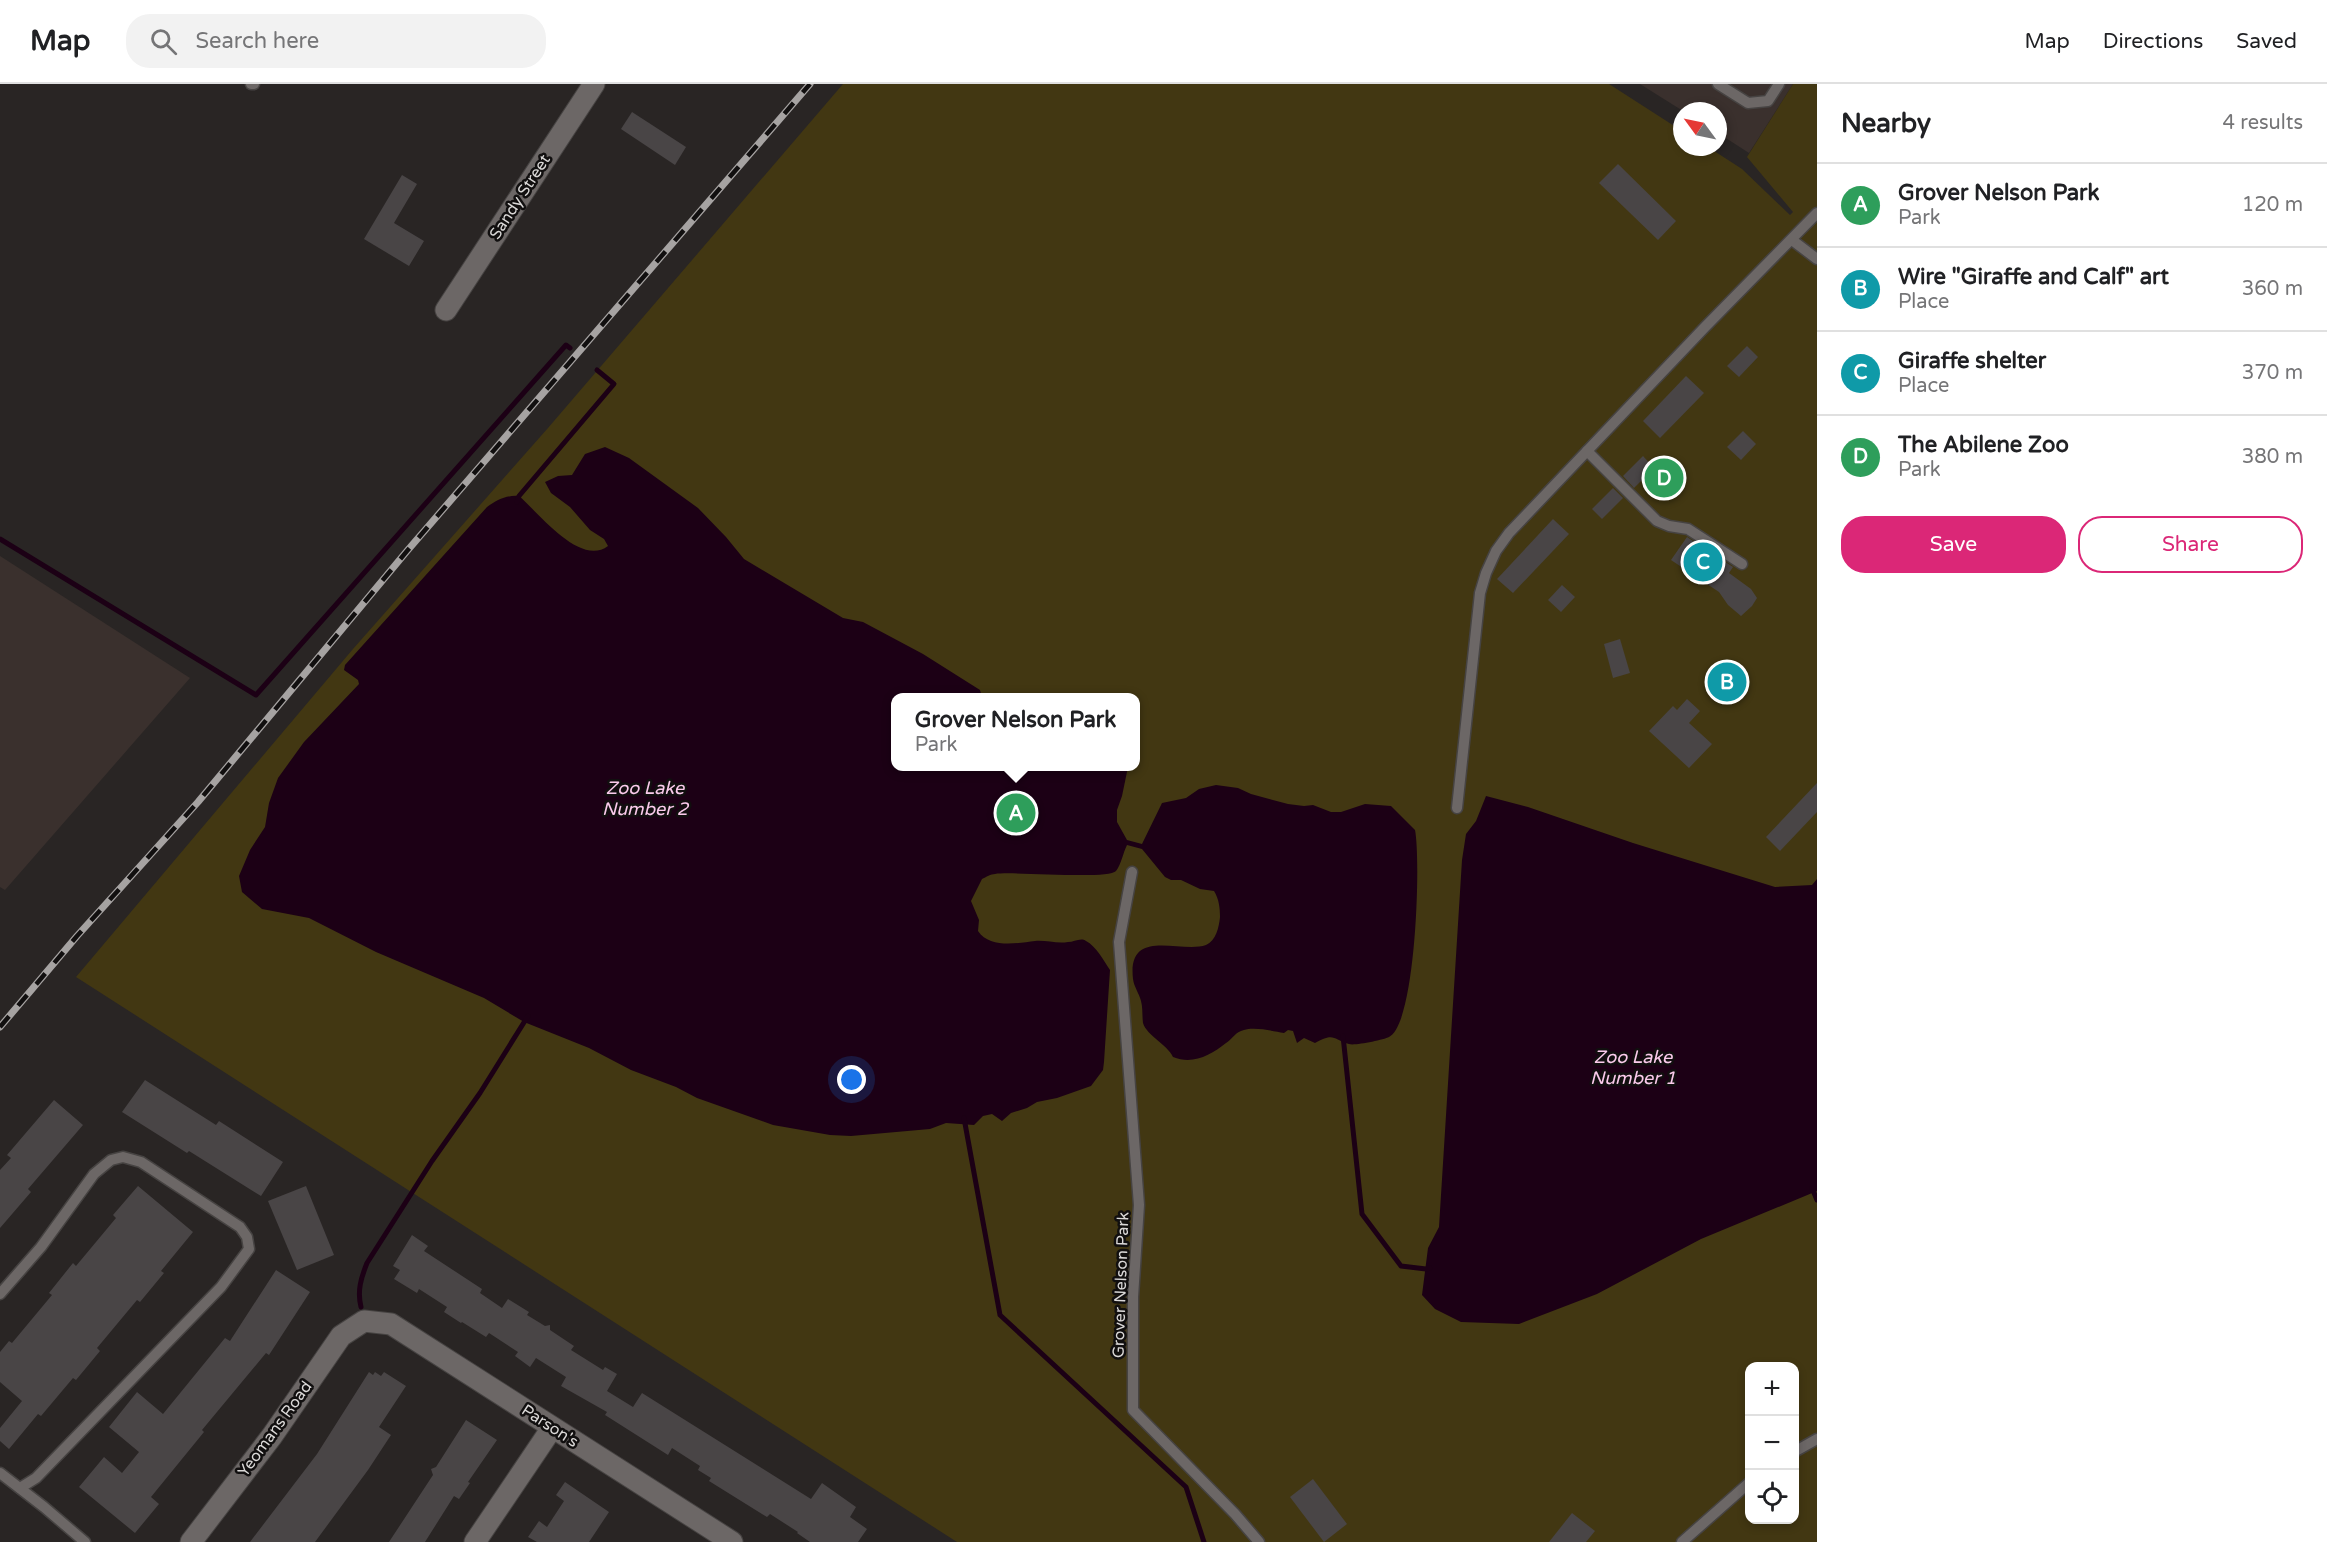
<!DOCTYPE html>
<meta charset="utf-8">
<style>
body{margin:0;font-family:"Varela Round",sans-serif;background:#f2f2f2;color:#202124}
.controls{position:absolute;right:18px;bottom:18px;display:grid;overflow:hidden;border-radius:12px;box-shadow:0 3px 9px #0003}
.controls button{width:54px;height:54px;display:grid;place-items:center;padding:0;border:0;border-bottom:2px solid #e0e0e0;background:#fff;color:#202124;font:30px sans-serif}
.compass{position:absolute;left:1673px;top:18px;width:54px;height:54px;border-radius:50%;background:#fff;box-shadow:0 3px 9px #0003;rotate:303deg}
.you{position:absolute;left:852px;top:996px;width:21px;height:21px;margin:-15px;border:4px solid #fff;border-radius:50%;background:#1a73e8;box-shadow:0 0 0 9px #1a73e833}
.badge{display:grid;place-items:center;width:39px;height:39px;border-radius:50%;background:#db2777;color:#fff;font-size:20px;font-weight:700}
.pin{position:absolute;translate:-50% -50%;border:3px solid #fff;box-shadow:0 2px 6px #0006}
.popup{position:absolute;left:891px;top:609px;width:249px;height:78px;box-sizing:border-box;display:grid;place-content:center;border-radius:12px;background:#fff;filter:drop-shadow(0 2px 4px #0005);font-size:20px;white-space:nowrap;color:#757577}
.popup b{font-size:22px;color:#202124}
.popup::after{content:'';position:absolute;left:50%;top:100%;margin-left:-12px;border:12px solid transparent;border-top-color:#fff}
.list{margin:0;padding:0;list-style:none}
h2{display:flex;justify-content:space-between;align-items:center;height:78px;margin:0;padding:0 24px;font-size:26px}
h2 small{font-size:20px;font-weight:400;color:#757577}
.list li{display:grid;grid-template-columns:39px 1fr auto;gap:18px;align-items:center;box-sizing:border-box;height:84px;padding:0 24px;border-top:2px solid #e0e0e0}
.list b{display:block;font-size:22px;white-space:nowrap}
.list p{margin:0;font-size:20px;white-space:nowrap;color:#757577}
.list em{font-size:20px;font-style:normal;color:#757577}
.actions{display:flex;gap:12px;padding:18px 24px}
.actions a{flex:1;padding:14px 0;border:2px solid #db2777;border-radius:24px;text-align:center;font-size:21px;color:#db2777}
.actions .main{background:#db2777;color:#fff}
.icon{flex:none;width:33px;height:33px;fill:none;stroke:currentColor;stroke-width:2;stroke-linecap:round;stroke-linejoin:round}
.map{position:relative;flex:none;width:1817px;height:1458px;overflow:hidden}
header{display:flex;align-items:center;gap:36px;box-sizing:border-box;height:84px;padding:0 30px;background:#fff;border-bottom:2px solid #e0e0e0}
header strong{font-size:28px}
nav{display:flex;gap:33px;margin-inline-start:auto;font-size:21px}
.search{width:420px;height:54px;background:#f2f2f2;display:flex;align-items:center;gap:15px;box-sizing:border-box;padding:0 21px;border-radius:24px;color:#757577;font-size:22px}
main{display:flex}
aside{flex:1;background:#fff}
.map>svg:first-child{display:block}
.built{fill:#3a302d}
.green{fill:#423712;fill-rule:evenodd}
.water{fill:#1c0015}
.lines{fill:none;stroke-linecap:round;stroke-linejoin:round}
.stream{stroke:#1c0015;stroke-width:5}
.building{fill:#494546}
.service-casing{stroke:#464342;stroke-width:13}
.minor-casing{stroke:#464342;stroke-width:23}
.service{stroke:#6c6766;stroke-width:10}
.minor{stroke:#6c6766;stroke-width:21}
.rail-casing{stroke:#a6a3a2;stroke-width:7}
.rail{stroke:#110f0f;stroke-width:4.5;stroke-dasharray:14;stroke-linecap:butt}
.labels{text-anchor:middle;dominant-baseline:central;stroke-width:5;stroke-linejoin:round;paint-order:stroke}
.street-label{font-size:16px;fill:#dad8d7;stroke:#110f0f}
.water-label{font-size:18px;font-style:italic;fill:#facaeb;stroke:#110f0f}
</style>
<header>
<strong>Map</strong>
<div class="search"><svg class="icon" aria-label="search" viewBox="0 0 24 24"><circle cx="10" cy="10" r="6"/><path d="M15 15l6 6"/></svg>Search here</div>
<nav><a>Map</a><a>Directions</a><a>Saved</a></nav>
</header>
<main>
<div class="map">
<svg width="1817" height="1458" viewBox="0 0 1817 1458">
<rect width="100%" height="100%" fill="#292524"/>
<g class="built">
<path d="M1640 0H1793L1749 69 1718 49V27H1683Z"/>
<path d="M0 472 190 594 5 806 0 803Z"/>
</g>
<path class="green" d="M843 0H1609L1682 47V63H1708L1742 85 1790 131 1793 128 1747 73 1793 0H1817V1458H957L76 893 353 565 548 344ZM896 614H1136V682H896ZM1750 1282H1794V1436H1750Z"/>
<g class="water">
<path d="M605 363 629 374 698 424 726 453 744 475 843 534 863 538 923 570 980 606 982 613 896 614V682L1128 683 1122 712 1117 726V738L1127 756 1142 760 1162 719 1186 714 1199 705 1216 701 1238 704 1251 710 1288 720 1304 722 1313 721 1331 728H1341L1365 720 1391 722 1415 746C1421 776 1416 940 1389 953 1383 956 1354 962 1349 960 1332 955 1335 948 1315 959L1304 954 1297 959 1293 947 1288 946 1284 949C1271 947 1253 942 1241 947 1235 949 1231 956 1226 959 1211 971 1193 981 1173 973 1167 960 1147 952 1143 939 1142 932 1143 924 1141 917 1139 909 1134 903 1133 895 1127 842 1181 870 1206 861 1216 857 1219 843 1220 833 1220 824 1219 815 1214 807L1200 805 1181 796H1171L1165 793 1142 765 1127 761C1123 769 1121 781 1116 787 1108 796 1013 787 995 790 991 790 986 793 982 795L971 817 979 836 978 847C990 865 1018 859 1035 857 1046 856 1057 860 1068 858 1074 858 1081 853 1086 857 1096 862 1104 877 1110 886L1104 978 1103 986 1091 1002 1057 1014 1037 1018 1027 1024 1011 1029 1002 1037 992 1030 983 1032 974 1041 946 1039 930 1045 851 1052 830 1051 773 1041 697 1014 676 1003 631 986 589 964 524 938 484 914 376 868 309 834 262 825 242 808 239 792 250 766 265 743 269 719 278 694 304 658 359 600 358 596 344 586 345 581 487 423C497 416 506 411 519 412 539 429 580 483 608 462L604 455 590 446 570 423 551 409 545 398 558 392 572 391 585 370Z"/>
<path d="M1486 712 1528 723 1633 759 1775 803 1812 801 1817 795V1107L1701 1155 1597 1210 1519 1240 1461 1238 1435 1225 1422 1211 1428 1164 1439 1143 1462 776 1466 750 1476 737Z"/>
</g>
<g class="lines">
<g class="stream">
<path d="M517 418 519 412 614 300 597 286"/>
<path d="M0 455 256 611 566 261 570 264"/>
<path d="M1343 952 1362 1130 1401 1182 1426 1185 1430 1184"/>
<path d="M964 1034 1000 1231 1186 1403 1204 1458"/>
<path d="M1812 1104 1817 1116"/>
<path d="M361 1223C357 1207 361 1194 367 1179L432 1077 480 1009 528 932"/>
</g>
</g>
<g class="building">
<path d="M632 28 686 63 675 81 621 45Z"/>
<path d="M1618 80 1676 137 1658 156 1599 99Z"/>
<path d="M402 91 417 100 394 139 424 157 409 182 364 155Z"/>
<path d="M1747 262 1758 273 1739 293 1727 282Z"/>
<path d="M1686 292 1704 309 1660 354 1643 337Z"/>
<path d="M1743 347 1756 360 1741 376 1727 363Z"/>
<path d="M1643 372 1654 384 1634 404 1623 392Z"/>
<path d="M1613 404 1623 414 1602 435 1592 425Z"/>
<path d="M1553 435 1569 450 1513 509 1497 495Z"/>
<path d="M1687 453 1733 483 1729 489 1751 505 1757 514 1752 522 1741 532 1728 521 1719 508 1671 476Z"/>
<path d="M1562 501 1575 513 1561 528 1548 516Z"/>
<path d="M1620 555 1630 589 1613 594 1604 560Z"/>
<path d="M1687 615 1700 627 1689 639 1712 660 1689 684 1649 647 1673 622 1677 626Z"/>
<path d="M1817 699V728L1780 767 1766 753Z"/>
<path d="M145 996 216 1041 219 1037 283 1078 261 1112 189 1067 187 1069 122 1028Z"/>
<path d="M54 1016 83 1041 28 1105 31 1108 0 1144V1086L11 1074 7 1071Z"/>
<path d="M138 1102 193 1148 161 1187 164 1189 140 1218 137 1216 97 1264 100 1267 76 1296 73 1294 41 1332 38 1330 9 1365 0 1357V1344L22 1317 0 1298V1268L9 1257 12 1259 52 1211 49 1209 73 1179 76 1182 116 1134 113 1131Z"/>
<path d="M306 1102 334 1171 297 1186 268 1117Z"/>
<path d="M412 1151 428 1162 424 1167 482 1205 480 1209 502 1224 508 1215 529 1228 527 1231 545 1242 550 1241V1246L574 1262 571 1266 603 1286 605 1283 617 1290 607 1307 633 1323 642 1309 811 1415 822 1399 856 1423 850 1433 867 1445 858 1458H810L797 1449 798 1448 770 1430 767 1433 709 1397 711 1394 698 1386 700 1382 672 1364 668 1371 605 1331 607 1328 561 1302 566 1293 536 1274 530 1283 515 1272 518 1268 489 1249 486 1253 462 1238 461 1239 444 1228 447 1223 419 1205 417 1209 394 1195 400 1186 393 1182Z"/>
<path d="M276 1186 310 1208 269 1271 266 1269 202 1346 204 1348 151 1413 159 1420 135 1449 79 1403 104 1373 122 1389 139 1368 109 1343 137 1308 163 1330 225 1254 230 1257Z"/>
<path d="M369 1288 373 1291 375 1288 381 1292 384 1288 406 1302 379 1343 391 1351 368 1386 315 1458H250L317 1370Z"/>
<path d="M466 1336 497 1356 468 1398 470 1399 459 1415 454 1412 425 1458H389L433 1391 431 1385 436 1383Z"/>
<path d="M1313 1395 1347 1440 1324 1458 1290 1413Z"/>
<path d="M565 1398 609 1428 589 1458H537L528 1453 539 1437 547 1443 564 1417 556 1411Z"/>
<path d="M1572 1429 1595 1447 1586 1458H1549Z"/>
</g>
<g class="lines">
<g class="service-casing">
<g id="service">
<path d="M251 0H254"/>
<path d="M1718 0 1748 19 1768 17 1779 0"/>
<path d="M1792 156 1817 175"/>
<path d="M1587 367 1657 437 1669 442 1688 445 1742 480"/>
<path d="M1457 724 1480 509 1486 489 1496 467 1509 449 1705 243 1817 129"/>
<path d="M1132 788 1119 858 1139 1121 1133 1213V1326L1235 1430 1259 1458"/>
<path d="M0 1210 41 1163 94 1090 111 1076 123 1073 141 1078 240 1143 247 1153 249 1165 221 1203 36 1394 20 1404"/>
<path d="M1794 1368 1817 1355"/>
<path d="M0 1389 44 1423 85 1458"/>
<path d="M1682 1458 1750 1398"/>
</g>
</g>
<g class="minor-casing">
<g id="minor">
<path d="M446 226 594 0"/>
<path d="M191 1458 272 1352 341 1252 364 1237 391 1240 732 1458"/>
<path d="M475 1458 552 1344"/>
</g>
</g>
<use href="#service" class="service"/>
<use href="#minor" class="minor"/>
<g class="rail-casing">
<path id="rail" d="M0 943 77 852 198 718 407 467 810 0"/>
</g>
<use href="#rail" class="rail"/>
</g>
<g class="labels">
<g class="street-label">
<text transform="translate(520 113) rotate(-57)">Sandy Street</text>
<text transform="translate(1121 1201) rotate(-88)">Grover Nelson Park</text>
<text transform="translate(550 1342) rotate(33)">Parson's</text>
<text transform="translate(275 1345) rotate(-54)">Yeomans Road</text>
</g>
<g class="water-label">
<text x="645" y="704">Zoo Lake<tspan x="645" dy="21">Number 2</tspan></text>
<text x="1633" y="973">Zoo Lake<tspan x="1633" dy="21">Number 1</tspan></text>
</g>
</g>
</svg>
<div class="controls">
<button>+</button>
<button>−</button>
<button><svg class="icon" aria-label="locate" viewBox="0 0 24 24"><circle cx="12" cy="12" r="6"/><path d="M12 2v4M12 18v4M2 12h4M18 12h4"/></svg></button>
</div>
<svg class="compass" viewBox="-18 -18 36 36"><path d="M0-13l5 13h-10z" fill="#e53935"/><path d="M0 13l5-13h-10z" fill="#757577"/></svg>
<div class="you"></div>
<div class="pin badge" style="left:1016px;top:729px;background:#2e9e5b">A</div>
<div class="popup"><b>Grover Nelson Park</b>Park</div>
<div class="pin badge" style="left:1727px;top:598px;background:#0f9aa8">B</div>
<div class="pin badge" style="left:1703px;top:478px;background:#0f9aa8">C</div>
<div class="pin badge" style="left:1664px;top:394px;background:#2e9e5b">D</div>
</div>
<aside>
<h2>Nearby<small>4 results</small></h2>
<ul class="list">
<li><span class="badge" style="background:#2e9e5b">A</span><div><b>Grover Nelson Park</b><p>Park</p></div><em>120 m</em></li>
<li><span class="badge" style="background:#0f9aa8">B</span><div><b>Wire &quot;Giraffe and Calf&quot; art</b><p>Place</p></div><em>360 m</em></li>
<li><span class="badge" style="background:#0f9aa8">C</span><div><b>Giraffe shelter</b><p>Place</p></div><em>370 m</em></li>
<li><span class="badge" style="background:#2e9e5b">D</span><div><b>The Abilene Zoo</b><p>Park</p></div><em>380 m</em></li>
</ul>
<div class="actions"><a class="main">Save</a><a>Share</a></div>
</aside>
</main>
